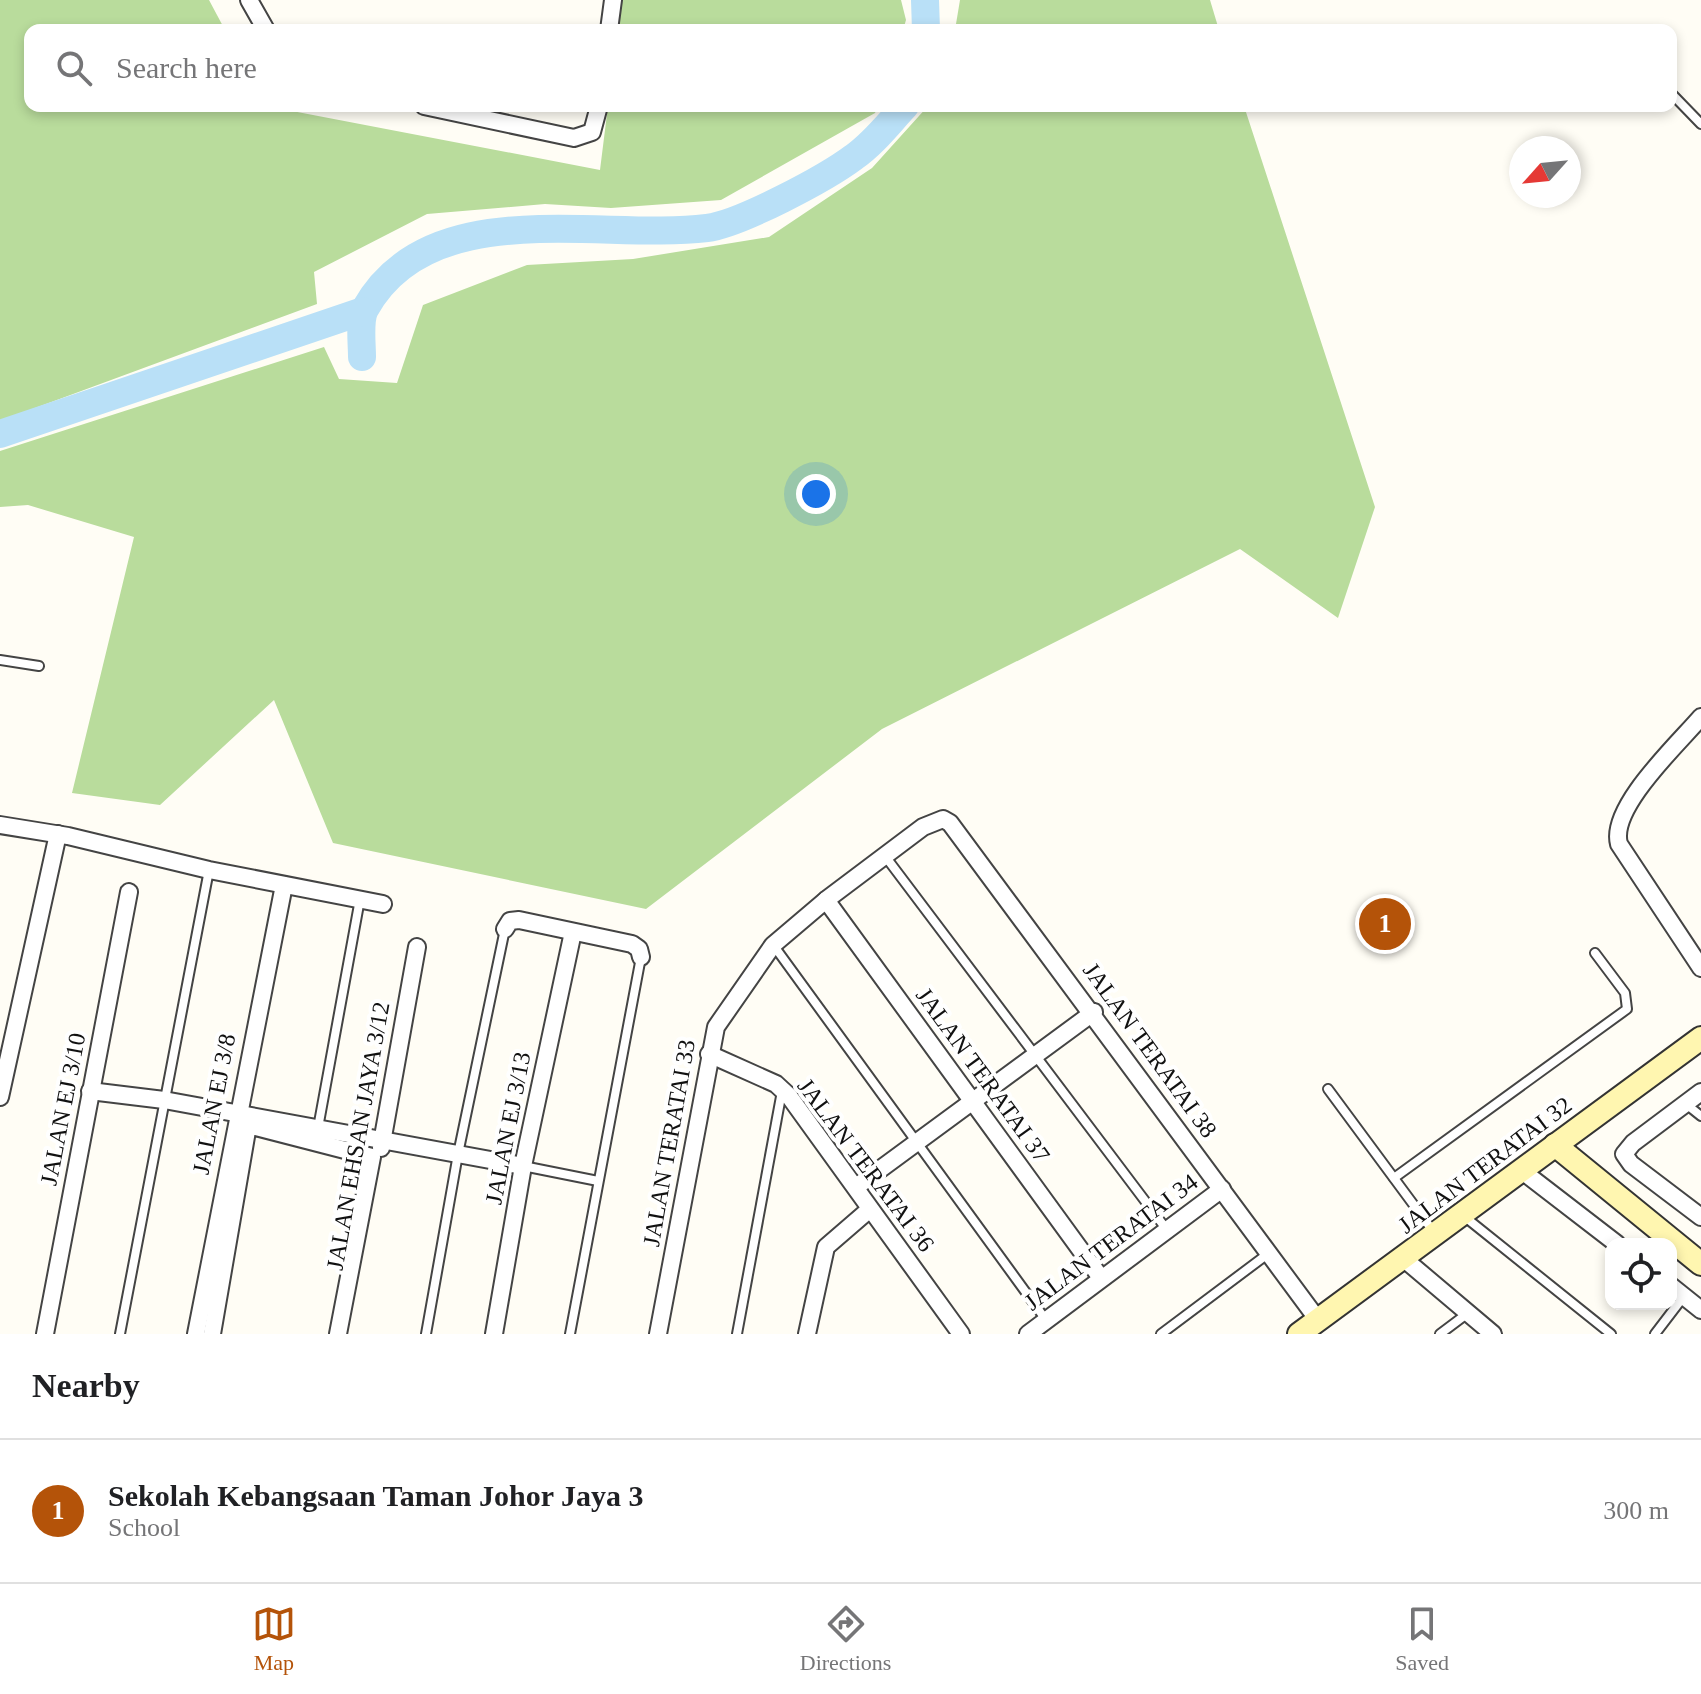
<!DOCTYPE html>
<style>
body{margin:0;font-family:"Times New Roman",serif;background:#f2f2f2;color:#202124}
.controls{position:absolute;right:24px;bottom:24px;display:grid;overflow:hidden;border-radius:16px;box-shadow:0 4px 12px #0003}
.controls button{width:72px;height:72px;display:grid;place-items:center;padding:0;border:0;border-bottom:2px solid #e0e0e0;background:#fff;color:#202124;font:40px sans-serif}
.compass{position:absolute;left:1509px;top:136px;width:72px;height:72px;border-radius:50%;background:#fff;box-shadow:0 4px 12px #0003;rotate:243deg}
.you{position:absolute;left:816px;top:494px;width:28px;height:28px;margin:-20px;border:6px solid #fff;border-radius:50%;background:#1a73e8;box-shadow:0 0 0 12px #1a73e833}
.badge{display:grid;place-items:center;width:52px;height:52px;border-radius:50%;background:#b45309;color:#fff;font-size:26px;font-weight:700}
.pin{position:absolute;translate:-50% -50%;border:4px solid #fff;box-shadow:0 2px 8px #0006}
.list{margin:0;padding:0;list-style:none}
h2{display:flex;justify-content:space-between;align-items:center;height:104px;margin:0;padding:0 32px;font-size:34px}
h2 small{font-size:26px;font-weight:400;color:#757577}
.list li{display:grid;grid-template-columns:52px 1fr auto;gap:24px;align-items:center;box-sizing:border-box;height:144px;padding:0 32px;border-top:2px solid #e0e0e0}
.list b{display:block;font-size:30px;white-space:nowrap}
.list p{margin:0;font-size:26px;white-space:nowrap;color:#757577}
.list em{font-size:26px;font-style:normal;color:#757577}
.icon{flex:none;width:44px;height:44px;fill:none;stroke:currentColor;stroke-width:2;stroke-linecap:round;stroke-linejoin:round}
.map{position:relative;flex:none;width:1701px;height:1334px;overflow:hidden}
.search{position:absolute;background:#fff;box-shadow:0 4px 12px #0003;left:24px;right:24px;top:24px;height:88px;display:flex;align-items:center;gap:20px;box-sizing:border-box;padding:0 28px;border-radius:16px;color:#757577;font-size:30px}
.sheet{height:248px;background:#fff}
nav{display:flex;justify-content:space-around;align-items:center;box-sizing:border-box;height:112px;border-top:2px solid #e0e0e0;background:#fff;font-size:22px;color:#757577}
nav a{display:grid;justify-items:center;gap:4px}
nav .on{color:#b45309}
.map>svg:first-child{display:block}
.forest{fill:#b9dc9c}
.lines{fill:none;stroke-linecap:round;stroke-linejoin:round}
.river{stroke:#b9e0f7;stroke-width:28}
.lane-casing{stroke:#444;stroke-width:12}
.street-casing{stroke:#444;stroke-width:20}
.secondary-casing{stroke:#333;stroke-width:26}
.lane{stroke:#fff;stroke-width:8}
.street{stroke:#fff;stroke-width:16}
.secondary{stroke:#fff6b0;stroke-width:22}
.labels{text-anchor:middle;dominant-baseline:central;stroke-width:8;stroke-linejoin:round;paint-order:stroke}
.street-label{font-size:24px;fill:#111;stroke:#fff}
</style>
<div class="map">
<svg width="1701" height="1334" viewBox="0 0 1701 1334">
<rect width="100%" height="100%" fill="#fffdf5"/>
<g class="forest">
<path d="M0 0H209L225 30H30V106H266L600 170 608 106H878L875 113 721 200 611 208 545 204 427 214 314 272 317 304 0 421Z"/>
<path d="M622 0H901L906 20 903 30H618Z"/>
<path d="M960 0H1210L1219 30H955Z"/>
<path d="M928 106H1244L1375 507 1338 618 1240 549 882 729 646 909 333 843 274 700 160 805 72 793 134 537 28 505 0 507V451L324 347 339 379 397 383 423 305 527 265 633 259 769 237 872 168Z"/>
</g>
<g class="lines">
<g class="river">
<path d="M925 0 926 30"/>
<path d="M362 357C362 343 359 320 365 309 429 193 601 241 707 228 740 224 826 178 854 157 873 144 889 123 905 106"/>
<path d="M0 434 363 311"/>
</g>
<g class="lane-casing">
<g id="lane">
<path d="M1671 93 1701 124"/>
<path d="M0 660 39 666"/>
<path d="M885 856 1167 1230"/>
<path d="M774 946 1046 1320"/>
<path d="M1328 1089 1433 1231"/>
<path d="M1686 1104 1701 1116"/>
<path d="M318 1128 360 899"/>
<path d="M523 1166 598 1181"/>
<path d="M1394 1178 1627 1009 1625 993 1595 953"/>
<path d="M1465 1217 1611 1334"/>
<path d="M120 1334 209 870"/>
<path d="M426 1334 458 1154 505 929"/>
<path d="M570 1334 641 957"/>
<path d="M737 1334 782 1091"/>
<path d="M1161 1334 1269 1253"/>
<path d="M1440 1334 1468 1313"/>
<path d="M1655 1334 1684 1296"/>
</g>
</g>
<g class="street-casing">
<g id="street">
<path d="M249 0 266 30"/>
<path d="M609 30 613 0"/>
<path d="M424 106 574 138 592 132 599 106"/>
<path d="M1701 717C1677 745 1609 808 1619 844L1701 968"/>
<path d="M0 825 68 836 209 870 383 904"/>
<path d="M826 900 1101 1278"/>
<path d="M505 929 510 921 519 920 632 944 639 949 641 957"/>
<path d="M709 1054 776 1084 789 1096 961 1334"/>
<path d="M90 1091 164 1100 523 1166"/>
<path d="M1701 1092 1633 1143 1624 1154 1631 1164 1701 1217"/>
<path d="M0 1097 58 834"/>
<path d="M381 1148 417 947"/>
<path d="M1521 1170 1617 1244"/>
<path d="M856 1187 1094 1012"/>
<path d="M1403 1258 1493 1334"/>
<path d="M1671 1286 1701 1310"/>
<path d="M45 1334 129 892"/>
<path d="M196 1334 284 885"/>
<path d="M212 1334 248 1125 372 1157 338 1334"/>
<path d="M494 1334 523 1166 573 932"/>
<path d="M658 1334 716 1027 773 945 826 900 923 827 943 819 950 823 1318 1320"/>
<path d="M807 1334 826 1247 870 1209"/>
<path d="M1028 1334 1222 1189"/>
</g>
</g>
<g class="secondary-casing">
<g id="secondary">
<path d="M1555 1145 1701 1264"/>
<path d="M1299 1334 1701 1038"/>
</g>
</g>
<use href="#lane" class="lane"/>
<use href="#street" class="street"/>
<use href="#secondary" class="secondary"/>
</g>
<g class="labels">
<g class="street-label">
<text transform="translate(1150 1050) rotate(54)">JALAN TERATAI 38</text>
<text transform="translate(983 1075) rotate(54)">JALAN TERATAI 37</text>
<text transform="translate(214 1104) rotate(-79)">JALAN EJ 3/8</text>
<text transform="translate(63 1109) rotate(-79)">JALAN EJ 3/10</text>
<text transform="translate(508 1128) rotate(-79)">JALAN EJ 3/13</text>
<text transform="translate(358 1136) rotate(-80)">JALAN EHSAN JAYA 3/12</text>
<text transform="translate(669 1143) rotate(-80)">JALAN TERATAI 33</text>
<text transform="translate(866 1165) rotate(53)">JALAN TERATAI 36</text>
<text transform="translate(1485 1165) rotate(-37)">JALAN TERATAI 32</text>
<text transform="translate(1111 1242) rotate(-37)">JALAN TERATAI 34</text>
</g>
</g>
</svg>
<div class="controls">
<button><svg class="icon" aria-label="locate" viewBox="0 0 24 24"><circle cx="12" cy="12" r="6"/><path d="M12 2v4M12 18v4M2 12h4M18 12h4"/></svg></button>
</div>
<svg class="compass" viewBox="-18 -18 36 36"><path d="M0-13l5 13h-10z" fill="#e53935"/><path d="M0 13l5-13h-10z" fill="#757577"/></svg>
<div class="you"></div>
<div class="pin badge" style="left:1385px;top:924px">1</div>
<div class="search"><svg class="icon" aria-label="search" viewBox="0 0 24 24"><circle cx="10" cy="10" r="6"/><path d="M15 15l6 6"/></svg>Search here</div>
</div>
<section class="sheet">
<h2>Nearby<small></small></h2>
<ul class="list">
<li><span class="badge">1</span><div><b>Sekolah Kebangsaan Taman Johor Jaya 3</b><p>School</p></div><em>300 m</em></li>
</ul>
</section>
<nav>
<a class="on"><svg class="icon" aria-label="map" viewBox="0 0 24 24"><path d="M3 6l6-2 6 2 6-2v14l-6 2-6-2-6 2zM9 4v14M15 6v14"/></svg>Map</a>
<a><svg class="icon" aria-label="directions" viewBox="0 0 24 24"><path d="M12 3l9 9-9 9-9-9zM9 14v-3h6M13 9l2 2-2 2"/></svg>Directions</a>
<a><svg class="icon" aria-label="saved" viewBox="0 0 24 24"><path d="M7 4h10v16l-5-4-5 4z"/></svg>Saved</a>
</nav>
